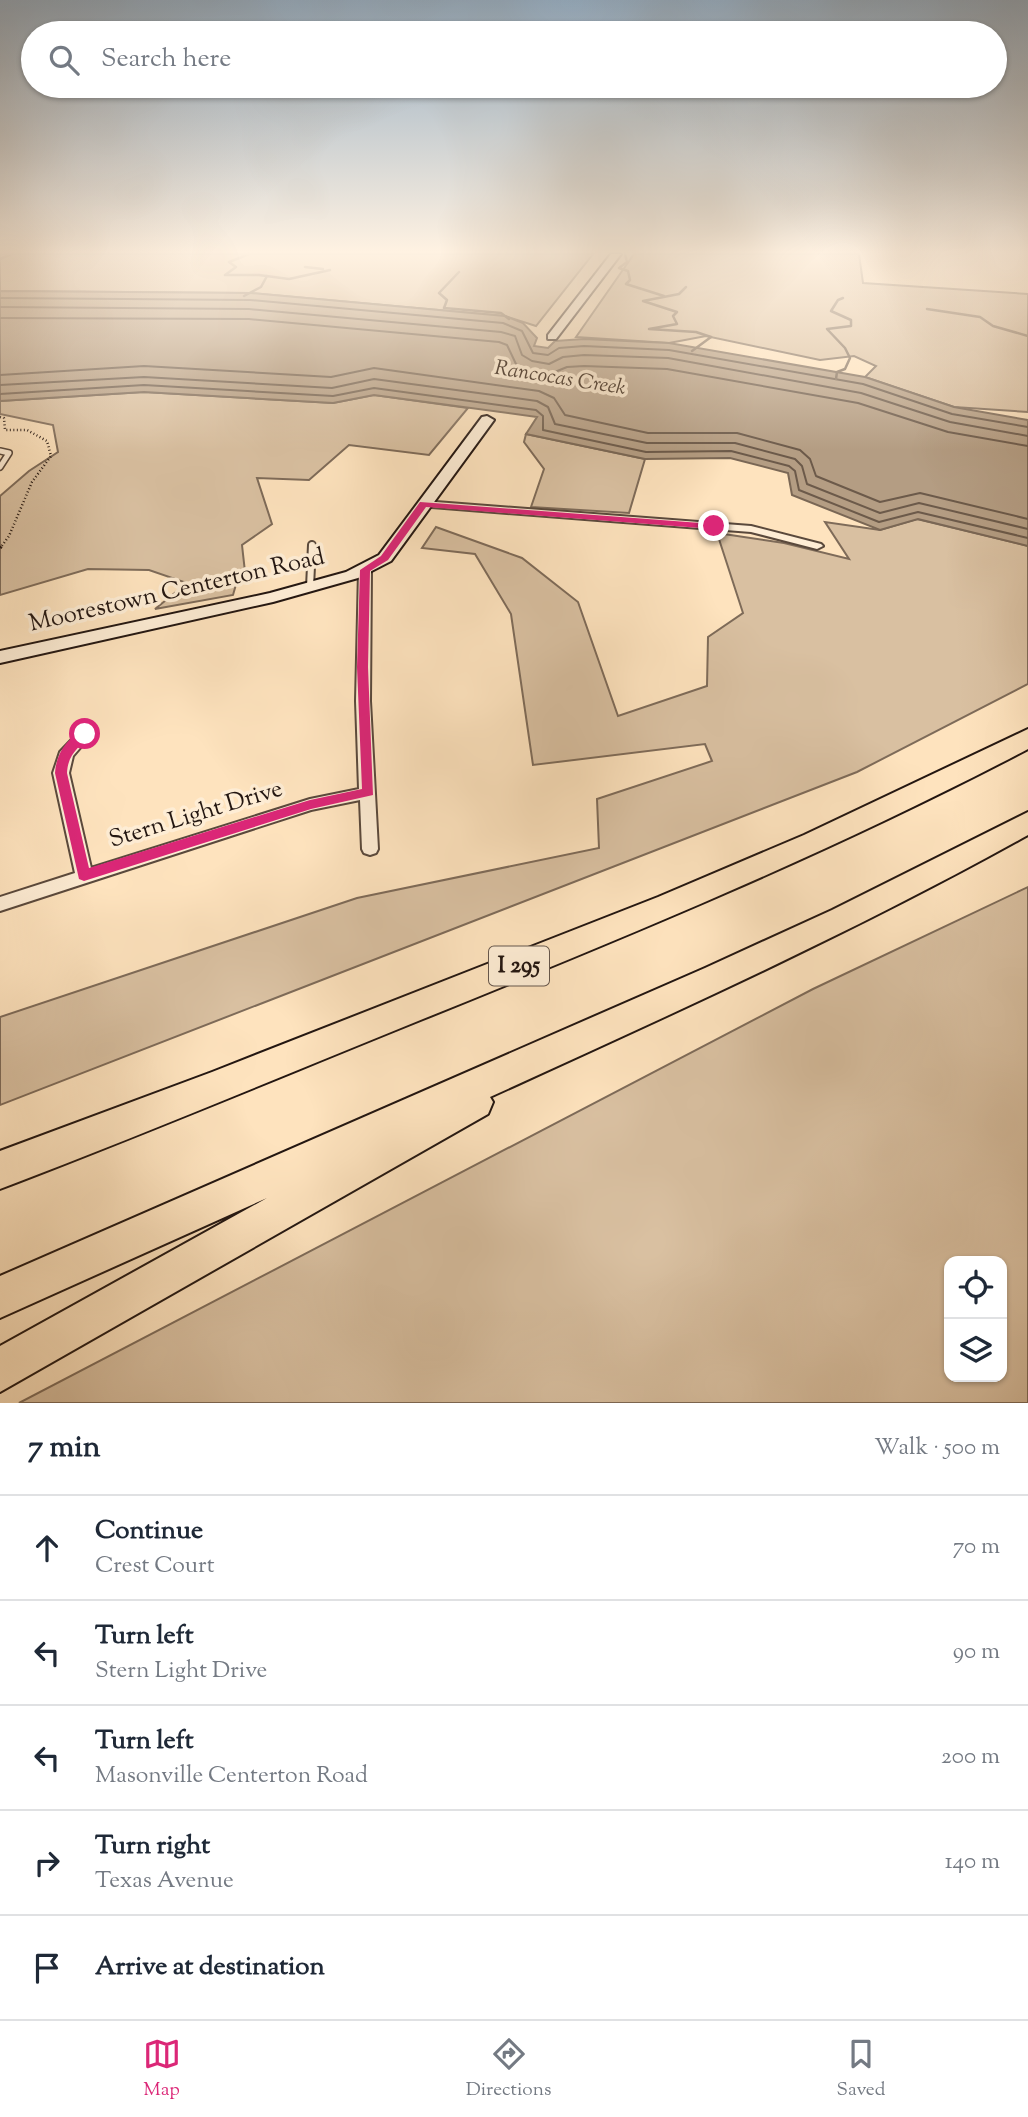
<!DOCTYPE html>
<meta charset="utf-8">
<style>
body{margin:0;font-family:"Sorts Mill Goudy",serif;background:#f6f6f7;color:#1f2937}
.controls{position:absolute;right:21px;bottom:21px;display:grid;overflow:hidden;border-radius:14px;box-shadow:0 2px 5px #0004}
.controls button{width:63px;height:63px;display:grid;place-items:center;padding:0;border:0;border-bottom:2px solid #e0e1e3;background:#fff;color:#1f2937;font:35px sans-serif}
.stop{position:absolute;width:21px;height:21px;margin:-16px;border:5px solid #db2777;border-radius:50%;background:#fff}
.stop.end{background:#db2777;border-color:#fff;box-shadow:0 2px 7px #0008}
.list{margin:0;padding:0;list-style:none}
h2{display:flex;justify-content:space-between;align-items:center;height:91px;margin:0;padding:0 28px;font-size:30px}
h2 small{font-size:23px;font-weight:400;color:#747a83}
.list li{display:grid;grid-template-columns:46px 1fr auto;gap:21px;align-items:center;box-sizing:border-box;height:105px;padding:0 28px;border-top:2px solid #e0e1e3}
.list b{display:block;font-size:26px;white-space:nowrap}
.list p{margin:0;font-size:23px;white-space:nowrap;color:#747a83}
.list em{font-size:23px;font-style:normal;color:#747a83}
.icon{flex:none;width:38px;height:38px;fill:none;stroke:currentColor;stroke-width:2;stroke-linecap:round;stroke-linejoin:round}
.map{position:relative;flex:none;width:1028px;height:1403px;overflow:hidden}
.search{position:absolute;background:#fff;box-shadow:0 2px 5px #0004;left:21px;right:21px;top:21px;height:77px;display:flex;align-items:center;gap:18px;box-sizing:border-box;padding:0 24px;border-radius:38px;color:#747a83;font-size:26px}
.sheet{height:616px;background:#fff}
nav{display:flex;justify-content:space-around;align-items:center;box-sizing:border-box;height:98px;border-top:2px solid #e0e1e3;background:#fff;font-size:19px;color:#747a83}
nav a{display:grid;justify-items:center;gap:4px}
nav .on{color:#db2777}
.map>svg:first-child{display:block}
.green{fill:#d9c0a1;stroke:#7e6b59;stroke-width:2;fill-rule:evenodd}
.water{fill:#b49d83;stroke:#7a6755;stroke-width:2}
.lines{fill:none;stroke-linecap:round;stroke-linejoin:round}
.shore{stroke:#6c5a4a;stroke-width:2}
.stream{stroke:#7a6755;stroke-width:2.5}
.lane-far1-casing{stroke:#5a493c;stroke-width:8}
.lane-casing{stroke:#5a493c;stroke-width:10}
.street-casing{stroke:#5a493c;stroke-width:4}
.secondary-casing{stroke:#231611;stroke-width:4}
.highway-casing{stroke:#231611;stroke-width:4}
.path-far1{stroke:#231611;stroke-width:2.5;stroke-dasharray:1 2.5;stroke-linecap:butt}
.path{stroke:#231611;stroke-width:3.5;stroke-dasharray:2 3.5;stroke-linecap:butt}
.lane-far1{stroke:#feedd5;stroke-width:5}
.lane{stroke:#feedd5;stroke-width:6}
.street{fill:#feedd5;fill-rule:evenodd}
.secondary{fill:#feedd5;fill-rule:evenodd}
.highway{fill:#fee3be;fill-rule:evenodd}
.route{fill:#db2777}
.labels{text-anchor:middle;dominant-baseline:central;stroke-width:7;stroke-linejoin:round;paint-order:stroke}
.far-water-label{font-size:21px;font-style:italic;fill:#5d4c3f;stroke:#feedd5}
.shield{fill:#feedd5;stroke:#65564c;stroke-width:2}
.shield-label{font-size:23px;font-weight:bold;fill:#231611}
.street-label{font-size:24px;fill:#231611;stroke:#feedd5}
</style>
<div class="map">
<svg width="1028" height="1403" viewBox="0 0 1028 1403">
<rect width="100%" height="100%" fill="#fee3be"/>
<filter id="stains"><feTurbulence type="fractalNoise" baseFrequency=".00286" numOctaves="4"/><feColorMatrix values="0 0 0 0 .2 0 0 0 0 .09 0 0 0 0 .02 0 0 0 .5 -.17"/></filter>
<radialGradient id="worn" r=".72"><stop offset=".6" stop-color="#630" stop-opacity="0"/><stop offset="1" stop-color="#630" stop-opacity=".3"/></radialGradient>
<g class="green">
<path d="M0 254H593L536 326 505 316 250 293 0 291Z"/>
<path d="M634 254H859L863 283 1028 294V412L954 407 865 377 876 366 854 356 820 360 706 336 669 343 576 337Z"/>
<path d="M144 392 333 403 374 395 468 408 429 455 349 445 309 480 257 478 272 524 242 545 245 572 237 581 233 595 155 609 187 583 149 570 88 569 0 595V496L29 471 58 452 53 425 0 414V401Z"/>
<path d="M526 434 645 459 629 513 531 507 544 469 524 442Z"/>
<path d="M917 519 1028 546V684L857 772 0 1105V1017L357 898 599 848 597 799 712 761 705 744 533 765 511 614 475 554 422 548 436 527 522 558 578 602 618 716 707 686 708 637 743 613 717 533 784 543 849 559 825 522 880 530Z"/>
<path d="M1028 887V1403H19L813 989ZM949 1261H1002V1377H949Z"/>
</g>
<path class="water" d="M0 291 250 293 505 316 523 323 537 338 534 346 548 348 555 341 584 339 669 343 865 377 954 407 1028 420V546L918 519 880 530 792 495 788 473 730 458 645 459 526 434 537 417 374 395 333 403 144 392 0 401Z"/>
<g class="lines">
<g class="shore">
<path d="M0 298 250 300 503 323 522 331 533 353 548 355 559 348 584 346 669 350 863 384 952 414 1028 427"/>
<path d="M0 307 249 309 501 332 515 336 522 355 532 361 549 364 563 357 584 355 668 358 861 393 950 422 1028 436"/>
<path d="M0 318 249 319 499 342 507 345 516 364 530 372 550 374 567 367 584 366 667 369 858 403 948 432 1028 446"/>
<path d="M0 375 144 366 331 377 374 368 539 391 554 398 565 415 648 433H737L800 450 810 459 816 476 880 502 920 493 1028 519"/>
<path d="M0 385 144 377 332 388 374 379 537 401 548 407 555 424 647 443H735L795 459 802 466 807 484 880 513 919 503 1028 529"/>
<path d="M0 394 144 385 333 396 374 388 536 410 543 416V430L646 452 731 451 789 466 795 471 799 490 879 522 918 512 1028 538"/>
</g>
<g class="stream">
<path d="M249 254 229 262 236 267 225 275H259L289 279 330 270"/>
<path d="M625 254 627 262 619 268 628 271 630 280 626 284 664 296"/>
<path d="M0 259 11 254"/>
<path d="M305 267 323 269"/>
<path d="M459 272 439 293 447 300 444 308 501 313 509 319"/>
<path d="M686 287 679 294 643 301 677 312 673 316 677 324 649 329 696 332 711 337"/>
<path d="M244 296 261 287 267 276"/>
<path d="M927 309 980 317 993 326 1028 336"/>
<path d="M692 351 711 337"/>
<path d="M836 379 837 372 845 369 850 358 845 348 827 329 851 326V320L831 311 838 300 843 298"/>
</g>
<g class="lane-far1-casing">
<path id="lane-far1" d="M0 451 9 453 0 467"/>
</g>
<g class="lane-casing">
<path id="lane" d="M310 587 312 545"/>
</g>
<g class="street-casing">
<g id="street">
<path d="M423 501 751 526 821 544 823 546 817 549 751 532 419 506 418 504Z"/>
<path d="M365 566 371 570 370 701 378 849 376 853 370 855 364 853 362 849 360 800 311 810 0 911V897L75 873 53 773 60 752 80 731H90L92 734 73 756 69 773 91 868 310 799 359 789 356 701 359 570Z"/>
</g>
</g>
<g class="secondary-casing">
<g id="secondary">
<path d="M611 254H621L556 339H548V335Z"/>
<path d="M487 416 494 420 391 561 358 578 273 602 0 663V651L270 593 346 572 379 555 482 417Z"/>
</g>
</g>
<g class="highway-casing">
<g id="highway">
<path d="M1028 729V749C832 852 628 936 423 1019 282 1076 142 1135 0 1189V1151L212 1072 658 897 804 835Z"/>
<path d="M1028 812V835C854 932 672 1014 490 1097L493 1102 488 1114 0 1392V1346L267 1198 0 1318V1276L705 968 832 910Z"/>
</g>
</g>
<path class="path-far1" d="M0 417 4 418 5 430H27L47 441 51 456 32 482 9 536 1 547"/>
<path class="path" d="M0 548 2 545"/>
<use href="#lane-far1" class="lane-far1"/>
<use href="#lane" class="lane"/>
<use href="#street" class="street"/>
<use href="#secondary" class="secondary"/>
<use href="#highway" class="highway"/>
</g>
<linearGradient id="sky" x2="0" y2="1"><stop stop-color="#93abc0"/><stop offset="0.56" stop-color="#fff2e2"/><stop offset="1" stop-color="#fff2e2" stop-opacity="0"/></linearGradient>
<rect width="1028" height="450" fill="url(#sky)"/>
<path class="route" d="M420 502 714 524 719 526 714 529 426 507 388 560 370 571 368 667 373 795 311 809 84 881 79 879 55 773C56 754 67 737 85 730L91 734C79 748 68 753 67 773L89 868 310 800 362 789 357 667 360 570 381 556Z"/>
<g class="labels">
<g class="far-water-label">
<text transform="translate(560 379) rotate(9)">Rancocas Creek</text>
</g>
<rect class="shield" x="489" y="946.5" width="60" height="39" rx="5"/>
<g class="shield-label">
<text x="519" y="966">I 295</text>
</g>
<g class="street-label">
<text transform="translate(177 591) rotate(-13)">Moorestown Centerton Road</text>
<text transform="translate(196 815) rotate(-17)">Stern Light Drive</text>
</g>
</g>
<rect width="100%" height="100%" filter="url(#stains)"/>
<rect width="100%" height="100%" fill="url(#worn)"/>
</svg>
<div class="controls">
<button><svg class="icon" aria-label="locate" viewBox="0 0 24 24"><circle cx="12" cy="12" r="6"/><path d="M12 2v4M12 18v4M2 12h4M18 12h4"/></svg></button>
<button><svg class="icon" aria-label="layers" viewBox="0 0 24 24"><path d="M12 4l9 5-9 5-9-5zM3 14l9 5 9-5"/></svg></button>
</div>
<div class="stop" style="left:85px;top:734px"></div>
<div class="stop end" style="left:714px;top:526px"></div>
<div class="search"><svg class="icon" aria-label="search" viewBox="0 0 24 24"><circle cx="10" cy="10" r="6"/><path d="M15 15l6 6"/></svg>Search here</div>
</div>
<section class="sheet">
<h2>7 min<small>Walk · 500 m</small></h2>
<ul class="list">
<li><svg class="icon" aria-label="ahead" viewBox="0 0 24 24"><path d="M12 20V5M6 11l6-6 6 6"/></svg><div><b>Continue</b><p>Crest Court</p></div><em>70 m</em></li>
<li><svg class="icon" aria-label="left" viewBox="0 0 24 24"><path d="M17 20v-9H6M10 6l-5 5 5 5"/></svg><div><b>Turn left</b><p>Stern Light Drive</p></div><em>90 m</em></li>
<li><svg class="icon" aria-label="left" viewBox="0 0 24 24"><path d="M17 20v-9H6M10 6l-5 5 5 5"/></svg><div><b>Turn left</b><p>Masonville Centerton Road</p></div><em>200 m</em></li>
<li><svg class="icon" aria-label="right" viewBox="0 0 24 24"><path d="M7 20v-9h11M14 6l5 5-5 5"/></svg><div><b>Turn right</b><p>Texas Avenue</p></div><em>140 m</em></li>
<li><svg class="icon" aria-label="arrive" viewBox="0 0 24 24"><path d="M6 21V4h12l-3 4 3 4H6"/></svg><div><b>Arrive at destination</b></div></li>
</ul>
</section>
<nav>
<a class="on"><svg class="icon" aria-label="map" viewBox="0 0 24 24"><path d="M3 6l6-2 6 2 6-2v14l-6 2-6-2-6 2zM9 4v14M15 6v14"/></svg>Map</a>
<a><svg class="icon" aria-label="directions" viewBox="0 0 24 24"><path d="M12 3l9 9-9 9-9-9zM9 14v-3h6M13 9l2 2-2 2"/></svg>Directions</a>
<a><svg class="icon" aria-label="saved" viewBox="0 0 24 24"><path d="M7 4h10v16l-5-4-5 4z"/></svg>Saved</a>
</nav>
